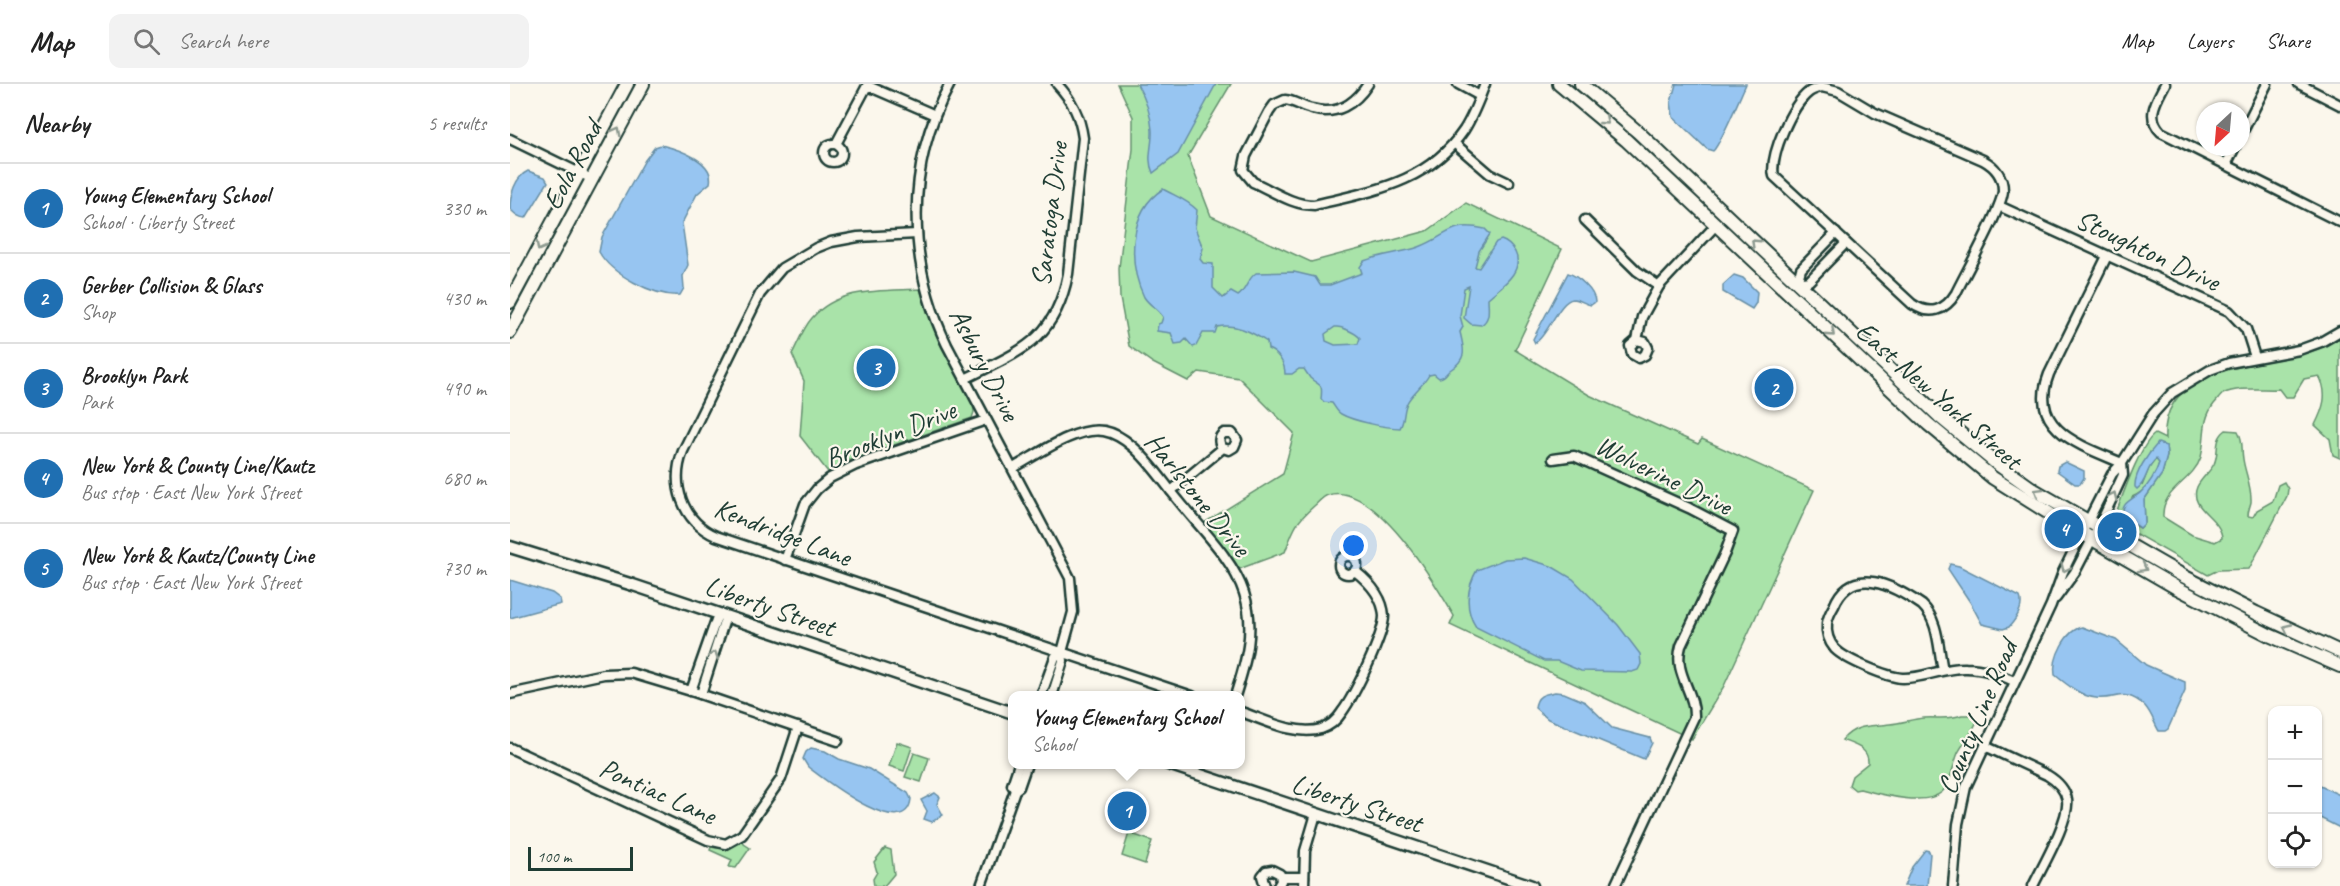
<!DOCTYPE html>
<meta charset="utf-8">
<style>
body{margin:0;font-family:Caveat,sans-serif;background:#f2f2f2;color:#222}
.controls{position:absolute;right:18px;bottom:18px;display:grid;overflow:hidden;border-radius:12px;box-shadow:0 2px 4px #0004}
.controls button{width:54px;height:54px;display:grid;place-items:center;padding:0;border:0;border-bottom:2px solid #e0e0e0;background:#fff;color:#222;font:30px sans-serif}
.compass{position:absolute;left:1686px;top:18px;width:54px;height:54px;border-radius:50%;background:#fff;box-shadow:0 2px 4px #0004;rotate:206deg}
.scale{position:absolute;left:18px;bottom:15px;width:105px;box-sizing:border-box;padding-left:6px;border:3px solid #1f3d34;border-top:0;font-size:16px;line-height:21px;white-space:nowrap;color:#1f3d34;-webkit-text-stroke:4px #fbf7ec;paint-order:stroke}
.you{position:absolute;left:844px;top:462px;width:21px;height:21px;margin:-15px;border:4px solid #fff;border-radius:50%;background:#1a73e8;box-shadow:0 0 0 9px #1a73e833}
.badge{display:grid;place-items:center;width:39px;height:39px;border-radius:50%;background:#1f6fb2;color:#fff;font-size:20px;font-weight:700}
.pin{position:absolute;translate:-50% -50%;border:3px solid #fff;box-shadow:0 2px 6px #0006}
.popup{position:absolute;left:498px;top:607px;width:237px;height:78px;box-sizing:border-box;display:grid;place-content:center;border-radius:12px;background:#fff;filter:drop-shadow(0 2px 4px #0005);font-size:20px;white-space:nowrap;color:#767676}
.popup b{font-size:22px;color:#222}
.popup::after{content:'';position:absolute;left:50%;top:100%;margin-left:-12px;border:12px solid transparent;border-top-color:#fff}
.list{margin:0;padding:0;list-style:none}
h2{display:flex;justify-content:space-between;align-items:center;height:78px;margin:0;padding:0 24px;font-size:26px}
h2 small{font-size:20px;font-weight:400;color:#767676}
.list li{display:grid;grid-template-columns:39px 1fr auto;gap:18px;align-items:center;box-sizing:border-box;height:90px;padding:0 24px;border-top:2px solid #e0e0e0}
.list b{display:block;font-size:22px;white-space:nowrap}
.list p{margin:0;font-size:20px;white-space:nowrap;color:#767676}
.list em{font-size:20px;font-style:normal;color:#767676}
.icon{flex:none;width:33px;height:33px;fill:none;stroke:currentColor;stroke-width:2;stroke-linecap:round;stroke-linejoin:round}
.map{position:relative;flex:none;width:1830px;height:802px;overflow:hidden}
header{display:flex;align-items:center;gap:36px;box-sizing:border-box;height:84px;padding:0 30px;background:#fff;border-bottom:2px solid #e0e0e0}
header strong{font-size:28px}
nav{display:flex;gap:33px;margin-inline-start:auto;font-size:21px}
.search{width:420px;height:54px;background:#f2f2f2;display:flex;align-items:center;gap:15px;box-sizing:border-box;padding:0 21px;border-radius:12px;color:#767676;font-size:22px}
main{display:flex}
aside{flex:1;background:#fff}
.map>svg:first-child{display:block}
.green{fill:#a9e3a9;stroke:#64906e;stroke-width:1.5;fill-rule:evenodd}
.water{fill:#97c5f1;stroke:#678fa5;stroke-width:1.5;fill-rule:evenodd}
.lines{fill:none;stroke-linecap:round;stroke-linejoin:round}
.minor-casing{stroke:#1f3d34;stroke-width:13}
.tertiary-casing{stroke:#1f3d34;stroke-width:15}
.secondary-casing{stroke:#1f3d34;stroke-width:16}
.primary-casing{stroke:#1f3d34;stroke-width:16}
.minor{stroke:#fbf7ec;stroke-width:8}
.tertiary{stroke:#fbf7ec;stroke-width:10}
.secondary{stroke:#fbf7ec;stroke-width:12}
.primary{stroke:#fbf7ec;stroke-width:12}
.oneway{stroke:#8d9a90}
.labels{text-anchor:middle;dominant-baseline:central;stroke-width:4.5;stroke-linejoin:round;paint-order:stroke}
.street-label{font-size:28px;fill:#1f3d34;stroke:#fbf7ec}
</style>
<header>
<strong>Map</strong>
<div class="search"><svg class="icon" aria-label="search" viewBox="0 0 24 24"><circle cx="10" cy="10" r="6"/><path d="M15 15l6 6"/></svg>Search here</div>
<nav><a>Map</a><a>Layers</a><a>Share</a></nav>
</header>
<main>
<aside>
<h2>Nearby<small>5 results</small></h2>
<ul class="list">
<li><span class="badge">1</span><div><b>Young Elementary School</b><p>School · Liberty Street</p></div><em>330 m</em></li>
<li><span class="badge">2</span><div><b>Gerber Collision &amp; Glass</b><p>Shop</p></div><em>430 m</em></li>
<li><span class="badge">3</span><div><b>Brooklyn Park</b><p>Park</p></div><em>490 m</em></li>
<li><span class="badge">4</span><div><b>New York &amp; County Line/Kautz</b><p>Bus stop · East New York Street</p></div><em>680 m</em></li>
<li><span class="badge">5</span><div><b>New York &amp; Kautz/County Line</b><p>Bus stop · East New York Street</p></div><em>730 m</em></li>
</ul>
</aside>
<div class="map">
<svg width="1830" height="802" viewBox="0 0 1830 802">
<rect width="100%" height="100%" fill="#fbf7ec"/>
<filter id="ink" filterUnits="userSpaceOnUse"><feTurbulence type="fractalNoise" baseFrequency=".0167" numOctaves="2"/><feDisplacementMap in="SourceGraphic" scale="12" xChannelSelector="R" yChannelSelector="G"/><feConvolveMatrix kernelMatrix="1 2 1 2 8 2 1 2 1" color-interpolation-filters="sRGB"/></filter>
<g filter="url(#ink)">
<g class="green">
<path d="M608 0H721L678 72 701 132 801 178 917 147 956 119 1052 165 1005 266 1079 311 1188 360 1192 355 1304 406 1214 602 1182 655 940 541 944 532C925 499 864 396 818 411 813 412 808 419 804 422 785 439 784 444 775 468L729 485 694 439 773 390 784 349 729 294 689 288 678 297 643 279 619 262 610 214 609 184 623 65V33Z"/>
<path d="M1070 9 1113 40 1225 145 1224 147Z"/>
<path d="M410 205 429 258 463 319 464 328 462 334 338 377 318 388 290 352 294 297 282 270C288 259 293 244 302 234 329 203 372 207 410 205Z"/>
<path d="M1830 254V374L1823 371 1820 355 1805 341C1813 325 1819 310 1809 292L1794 295 1783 313H1775L1769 305C1752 306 1728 302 1713 310 1710 312 1707 317 1704 320 1691 337 1696 354 1691 373 1683 398 1651 405 1653 433L1682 451 1705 458 1712 454C1711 433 1678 425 1687 403 1691 394 1700 388 1704 380 1710 367 1703 356 1716 346L1728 347C1734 358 1731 364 1733 375 1735 389 1742 403 1741 418 1740 423 1738 426 1738 432L1743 433 1747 426 1763 417 1768 401 1774 398 1778 405 1777 412 1739 485 1708 486 1698 491 1603 437C1611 417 1629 361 1645 350L1655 355C1651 285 1738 283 1788 271 1803 268 1817 262 1830 254ZM1656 362 1657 372 1652 390 1634 416 1635 439 1630 444 1618 437 1622 413C1635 408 1646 393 1649 379L1646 375 1639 384 1632 402 1640 368Z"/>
<path d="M1452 631H1461L1467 637C1462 649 1454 658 1448 669 1443 681 1441 699 1432 708 1415 723 1370 710 1350 705L1345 706 1339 701 1342 692 1358 679C1359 664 1344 661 1332 656 1346 639 1362 643 1380 640 1392 639 1402 635 1414 634 1427 633 1438 636 1452 631Z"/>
<path d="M387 658 402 663 394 687 379 682Z"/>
<path d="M404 669 419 674 411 698 395 693Z"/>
<path d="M619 749 642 757 635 780 612 772Z"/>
<path d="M233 756 234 760 240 764 226 784 219 783 222 776 200 766 201 763C214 766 223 764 233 756Z"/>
<path d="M375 764 381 766 384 790 374 802H364L363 795 367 788 364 778Z"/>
</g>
<g class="water">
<path d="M627 0H706L668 70 643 89C636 74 643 62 642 46 641 30 635 14 627 0Z"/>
<path d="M1166 0H1236C1230 13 1210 61 1203 67L1197 65 1163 33 1161 18Z"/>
<path d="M151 61C168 65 205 77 200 99L187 110 172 139 178 181 173 192 174 204 170 211C144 213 101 190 89 168L92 153 135 76 145 63Z"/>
<path d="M18 87 35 93 38 98 16 134C9 134 5 130 0 125 0 111 5 93 18 87Z"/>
<path d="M653 105C665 112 676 115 687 126L685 144 693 164 690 175 693 179 703 180V204L713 214 721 208 728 212C736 207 737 195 746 189L784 188 805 193 810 201H820L852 189 850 183 854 177C872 170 892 169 909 163 939 152 939 137 975 145L980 150 969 167 965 183 969 184 986 158 991 156C997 158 1002 163 1005 168 1015 188 990 203 978 214 978 224 981 235 971 241L961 240 954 234 959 202 954 204 950 232 953 243 950 248C954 266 958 274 940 286 935 290 936 293 929 294L924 290 919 291C913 302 901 310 897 319 893 327 895 336 890 344 877 344 843 337 831 330 827 328 825 323 822 319L814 318 811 315C813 298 810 303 800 294 798 291 796 288 794 285H789L782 290H775C775 279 768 269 758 265L757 258C742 248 725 239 707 243L705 249H693L686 262 683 263 676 255 672 259 665 260 661 249 647 247 648 240 651 239 653 233C648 225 639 221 634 213 618 180 618 127 653 105ZM825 243C831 242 846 249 850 254L848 260 825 261 816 257 815 250Z"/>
<path d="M1058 189C1068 192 1085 207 1085 218L1081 221C1075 220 1069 215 1063 215 1049 216 1038 252 1025 259L1023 255Z"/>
<path d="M1224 191 1233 194 1247 208 1246 219 1242 225 1213 208V201Z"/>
<path d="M1648 359 1656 362 1657 372 1652 390 1634 416 1635 439 1630 444 1614 434C1608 419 1623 416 1631 408 1639 401 1646 389 1649 379L1646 375C1636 383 1637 399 1627 405L1625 403C1624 389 1639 369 1648 359Z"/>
<path d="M1555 378 1574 387V394L1570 400H1565L1547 387 1548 382Z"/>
<path d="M1014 474 1041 482 1063 495 1108 541 1130 570 1131 580 1128 586 1122 588 1071 587 1047 577H1034L966 543C954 525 957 503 967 486L995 475Z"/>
<path d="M1440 480 1449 482 1510 513C1514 523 1506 535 1499 543L1493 545 1472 540 1460 518 1438 485Z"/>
<path d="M0 496 42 509 50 515 51 520 0 534Z"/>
<path d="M1572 543 1606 556 1636 581 1675 598V607L1658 645 1655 647H1649C1644 639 1642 630 1635 622 1614 603 1608 616 1586 614 1572 613 1556 600 1545 591 1542 574 1556 546 1572 543Z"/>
<path d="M1045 608 1054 609 1075 618 1102 644 1140 654 1142 659 1134 675 1038 635 1025 624C1026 611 1034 610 1045 608Z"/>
<path d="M301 664 315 667 329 675 359 685 398 709 401 715C396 760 314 695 298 683L293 675 296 668Z"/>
<path d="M1808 701 1830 711V744L1808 733Z"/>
<path d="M425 709 430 713 427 720 433 731 422 738 414 735 417 727 411 716Z"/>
<path d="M1415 766 1419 767 1420 770 1417 802H1394L1402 783Z"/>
</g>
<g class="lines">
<g class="minor-casing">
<g id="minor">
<path d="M440 0C395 82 397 178 437 261L560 494 563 528 552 568 553 577 542 612"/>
<path d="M858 0C845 20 826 32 802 25 792 23 785 17 775 16L764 21 759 28 736 72 733 86 743 98C763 107 782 121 804 121 862 107 917 100 954 46 963 32 969 16 975 0"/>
<path d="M948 0 970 12"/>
<path d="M1655 0C1647 16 1635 32 1651 48L1830 138"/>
<path d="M1789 0 1830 21"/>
<path d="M358 2 425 31"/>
<path d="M1312 3 1328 7 1365 29 1473 76C1484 82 1493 92 1493 106 1493 123 1455 190 1446 209 1435 227 1420 232 1402 220L1264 92C1259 72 1282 21 1299 8 1303 5 1308 4 1312 3Z"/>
<path d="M1731 51 1757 0"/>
<path d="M0 55 82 95"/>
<path d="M944 59 980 90 999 99"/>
<circle cx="323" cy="69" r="9"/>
<path d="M326 60 358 0"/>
<path d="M1716 81 1725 63"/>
<path d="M1489 122 1719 227 1736 245 1745 273"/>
<path d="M1075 136 1127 187 1149 202"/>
<path d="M407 150 348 153 321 158 306 164 272 184 250 210 173 367C160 400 172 437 206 452L682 612"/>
<path d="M1597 172 1539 290C1517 346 1572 362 1612 379"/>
<path d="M1287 199 1299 197 1336 159"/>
<path d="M1287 200 1291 185 1326 149"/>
<path d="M1127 256 1135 258 1138 264 1135 271 1129 274 1122 270 1120 262 1127 256 1132 233 1149 202 1206 141"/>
<path d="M455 295C510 267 545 257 558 190L573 54C570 32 562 16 547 0"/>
<path d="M1043 375 1064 372 1179 424 1223 447 1215 469 1171 562C1163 590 1185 607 1184 633L1105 802"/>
<path d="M503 384C527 371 566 342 594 347 604 349 614 355 622 362 640 377 654 399 669 417 691 445 723 475 734 509 746 545 736 578 725 612"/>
<path d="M661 407 713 364 719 366 724 363 727 356 722 349H714C708 353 708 359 713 364"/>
<circle cx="838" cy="481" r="9"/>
<path d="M275 476 295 420 307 405 320 394 346 381 476 336"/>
<path d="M1546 514 1565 488 1592 436 1613 391 1612 379"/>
<path d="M1433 586C1428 564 1429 537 1412 521 1384 502 1342 479 1324 522 1321 527 1318 533 1317 539 1316 548 1319 558 1325 565 1336 576 1377 593 1392 594 1413 595 1434 583 1456 584 1473 584 1488 590 1504 597"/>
<path d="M181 607 208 530"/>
<path d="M0 610 94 590 121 589 181 607 328 657"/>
<path d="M191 610 216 532"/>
<path d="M531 612 545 573 552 568"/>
<path d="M731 628C755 636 785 652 811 645 820 642 827 636 832 628 844 612 874 551 874 532 873 513 859 498 845 487"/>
<path d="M1475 662 1537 691C1547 697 1555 704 1557 716 1560 735 1532 783 1523 802"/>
<path d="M0 664 198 756 216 760 232 751 271 695 288 643"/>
<path d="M505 706 502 701 509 680"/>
<path d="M771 793H794"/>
<path d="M471 802 505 706 509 703 517 680"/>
<path d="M755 802 752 792 756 787 762 786 770 790 771 797 768 802"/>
<path d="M794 802 795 767 806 730"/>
<path d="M1443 802 1448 740 1456 703 1541 521 1553 488 1572 449 1602 390 1612 379 1643 330 1662 309 1700 286 1719 279 1789 266 1811 258 1830 247"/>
</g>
</g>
<g class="tertiary-casing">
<g id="tertiary">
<path d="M0 463 123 501 503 629"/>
<path d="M658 680 1022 802"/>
</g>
</g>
<g class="secondary-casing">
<g id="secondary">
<path d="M0 218 117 0"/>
<path d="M0 248 133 0"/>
</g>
</g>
<g class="primary-casing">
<g id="primary">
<path d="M1049 0 1116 56 1418 340 1483 394 1553 438 1667 504 1759 551 1830 582"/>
<path d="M1071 0 1128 48 1429 332 1486 379 1524 406 1675 493 1746 529 1830 568"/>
</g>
</g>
<use href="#minor" class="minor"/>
<use href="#tertiary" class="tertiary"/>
<use href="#secondary" class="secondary"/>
<use href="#primary" class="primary"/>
</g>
<defs><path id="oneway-chevron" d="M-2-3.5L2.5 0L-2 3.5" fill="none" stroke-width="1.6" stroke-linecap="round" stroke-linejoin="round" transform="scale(1.5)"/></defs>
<g class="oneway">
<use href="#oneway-chevron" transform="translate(1095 37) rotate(41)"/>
<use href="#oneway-chevron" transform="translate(107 47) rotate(-62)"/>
<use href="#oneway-chevron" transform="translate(1245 159) rotate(-137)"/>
<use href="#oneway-chevron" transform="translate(30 163) rotate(118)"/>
<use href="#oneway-chevron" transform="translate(1321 249) rotate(43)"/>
<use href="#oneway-chevron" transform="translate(1528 408) rotate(-149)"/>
<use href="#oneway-chevron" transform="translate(1603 412) rotate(-65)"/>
<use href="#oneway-chevron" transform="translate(1555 484) rotate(115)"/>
<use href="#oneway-chevron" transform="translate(1633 484) rotate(29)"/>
<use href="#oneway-chevron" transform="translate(1777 544) rotate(-155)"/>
<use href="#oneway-chevron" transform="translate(204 571) rotate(-72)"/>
</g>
</g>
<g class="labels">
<g class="street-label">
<text transform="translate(62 81) rotate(-62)">Eola Road</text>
<text transform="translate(539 130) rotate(-83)">Saratoga Drive</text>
<text transform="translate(1638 166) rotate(25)">Stoughton Drive</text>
<text transform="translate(475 280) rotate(63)">Asbury Drive</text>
<text transform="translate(1429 311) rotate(41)">East New York Street</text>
<text transform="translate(380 350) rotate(-22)">Brooklyn Drive</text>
<text transform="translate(1154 391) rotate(26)">Wolverine Drive</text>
<text transform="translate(688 410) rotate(51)">Harlstone Drive</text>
<text transform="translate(273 448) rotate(21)">Kendridge Lane</text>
<text transform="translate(260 522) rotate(19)">Liberty Street</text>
<text transform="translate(1467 633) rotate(-67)">County Line Road</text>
<text transform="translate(148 707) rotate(24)">Pontiac Lane</text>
<text transform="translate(847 719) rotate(18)">Liberty Street</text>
</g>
</g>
</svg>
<div class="controls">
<button>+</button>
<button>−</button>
<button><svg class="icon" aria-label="locate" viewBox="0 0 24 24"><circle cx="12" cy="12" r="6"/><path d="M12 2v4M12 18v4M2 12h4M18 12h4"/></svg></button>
</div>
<svg class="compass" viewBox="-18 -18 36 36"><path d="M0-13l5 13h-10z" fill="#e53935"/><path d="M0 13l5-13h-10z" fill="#767676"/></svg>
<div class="scale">100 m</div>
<div class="you"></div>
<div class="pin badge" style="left:617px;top:727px">1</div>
<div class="popup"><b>Young Elementary School</b>School</div>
<div class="pin badge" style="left:1264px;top:304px">2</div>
<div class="pin badge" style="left:366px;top:284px">3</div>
<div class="pin badge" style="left:1554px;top:445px">4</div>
<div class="pin badge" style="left:1607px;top:448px">5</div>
</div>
</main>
